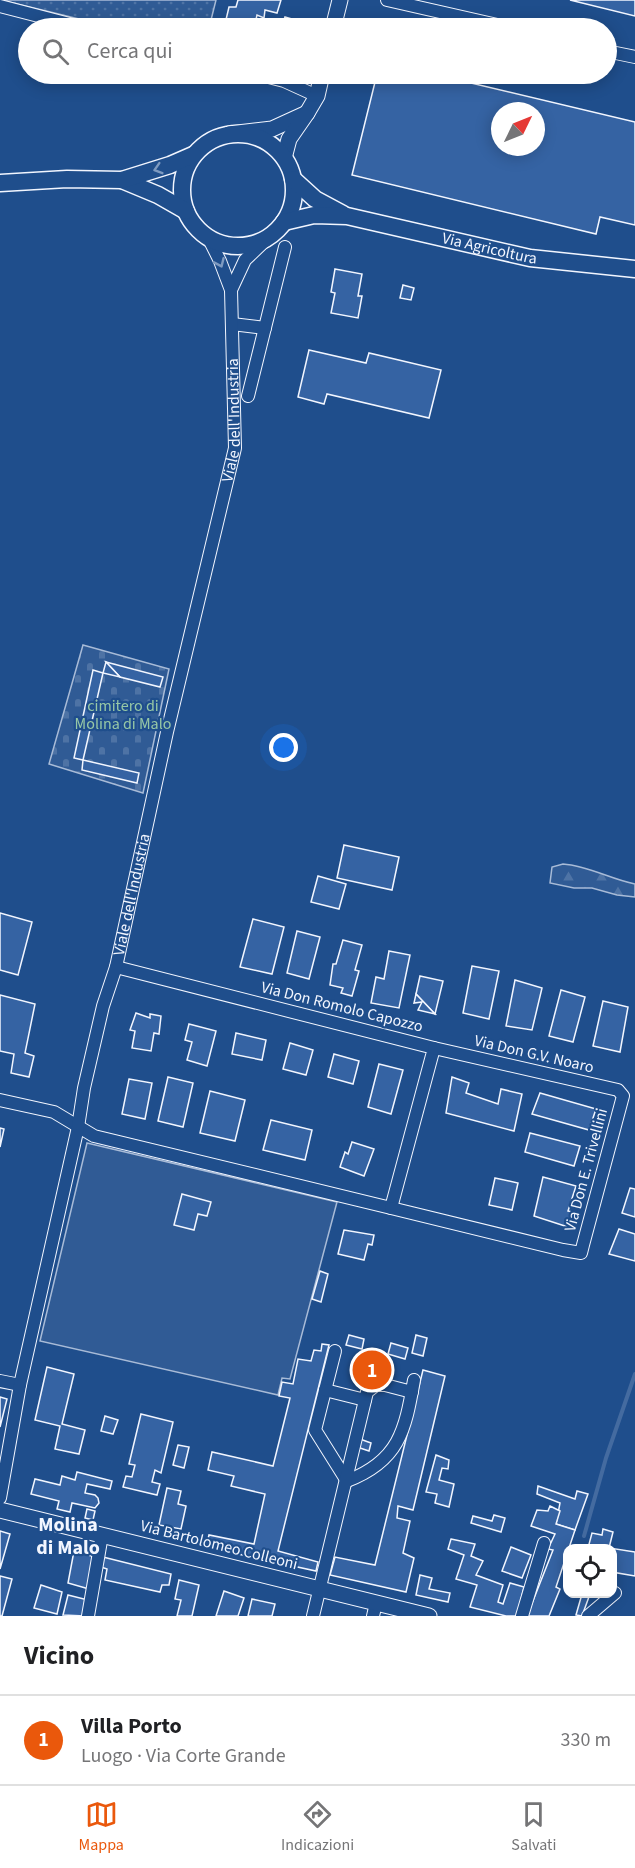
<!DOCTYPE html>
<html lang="it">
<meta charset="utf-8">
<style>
body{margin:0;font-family:"Source Sans 3",sans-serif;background:#f2f2f2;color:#202124}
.controls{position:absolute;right:18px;bottom:18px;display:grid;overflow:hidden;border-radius:12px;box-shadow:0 3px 15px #0003}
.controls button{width:54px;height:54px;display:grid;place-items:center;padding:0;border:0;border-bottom:2px solid #e0e0e0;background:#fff;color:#202124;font:30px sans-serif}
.compass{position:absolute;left:491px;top:102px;width:54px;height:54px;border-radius:50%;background:#fff;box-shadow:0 3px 15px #0003;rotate:47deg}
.you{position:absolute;left:284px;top:748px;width:21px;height:21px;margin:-15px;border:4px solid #fff;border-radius:50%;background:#1a73e8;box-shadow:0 0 0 9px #1a73e833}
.badge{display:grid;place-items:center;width:39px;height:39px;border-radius:50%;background:#ea580c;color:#fff;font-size:20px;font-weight:700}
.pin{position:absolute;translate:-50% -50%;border:3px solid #fff;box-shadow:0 2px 6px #0006}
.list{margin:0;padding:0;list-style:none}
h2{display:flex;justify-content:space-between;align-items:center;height:78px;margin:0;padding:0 24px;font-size:26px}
h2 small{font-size:20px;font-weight:400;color:#757577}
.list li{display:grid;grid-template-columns:39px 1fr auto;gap:18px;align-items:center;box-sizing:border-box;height:90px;padding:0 24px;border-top:2px solid #e0e0e0}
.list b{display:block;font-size:22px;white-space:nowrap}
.list p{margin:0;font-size:20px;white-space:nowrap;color:#757577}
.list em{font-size:20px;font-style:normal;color:#757577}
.icon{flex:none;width:33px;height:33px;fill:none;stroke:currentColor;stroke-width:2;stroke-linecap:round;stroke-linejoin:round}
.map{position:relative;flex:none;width:635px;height:1616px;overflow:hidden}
.search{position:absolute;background:#fff;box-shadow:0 3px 15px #0003;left:18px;right:18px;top:18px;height:66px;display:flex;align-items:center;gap:15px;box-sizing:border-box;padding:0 21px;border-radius:33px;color:#757577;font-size:22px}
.sheet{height:168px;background:#fff}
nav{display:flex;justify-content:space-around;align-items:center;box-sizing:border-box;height:84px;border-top:2px solid #e0e0e0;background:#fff;font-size:16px;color:#757577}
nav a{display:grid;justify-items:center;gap:3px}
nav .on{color:#ea580c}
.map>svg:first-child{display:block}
.grass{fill:url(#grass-dots);stroke:#a8bbd7;stroke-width:1.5}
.forest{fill:url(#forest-firs);stroke:#a8bbd7;stroke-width:1.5}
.cemetery{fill:url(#cemetery-stones);stroke:#a8bbd7;stroke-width:1.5}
.pitch{fill:#305b95;stroke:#a8bbd7;stroke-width:1.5}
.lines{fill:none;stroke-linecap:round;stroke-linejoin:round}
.stream{stroke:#446ba0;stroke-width:4}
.building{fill:#3563a3;stroke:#f2f6ff;stroke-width:1.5;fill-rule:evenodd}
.minor-casing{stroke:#f2f6ff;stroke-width:14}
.tertiary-casing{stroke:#f2f6ff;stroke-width:17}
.secondary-casing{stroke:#f2f6ff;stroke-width:19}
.minor{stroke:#1f4e8c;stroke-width:12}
.tertiary{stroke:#1f4e8c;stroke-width:15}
.secondary{stroke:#1f4e8c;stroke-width:16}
.oneway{stroke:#7e9ac0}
.labels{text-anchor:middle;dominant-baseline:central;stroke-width:4.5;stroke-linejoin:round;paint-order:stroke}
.street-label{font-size:16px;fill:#f2f6ff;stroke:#1f4e8c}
.park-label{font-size:16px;fill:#97c8a6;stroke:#1f4e8c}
.quarter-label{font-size:20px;font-weight:bold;fill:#f2f6ff;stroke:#1f4e8c}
</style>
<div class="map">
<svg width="635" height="1616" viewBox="0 0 635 1616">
<defs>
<pattern id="grass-dots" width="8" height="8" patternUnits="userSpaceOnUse" patternTransform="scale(1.5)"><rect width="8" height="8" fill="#305b95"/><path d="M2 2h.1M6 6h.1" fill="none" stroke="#4e73a5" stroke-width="1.8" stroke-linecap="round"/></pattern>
<pattern id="forest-firs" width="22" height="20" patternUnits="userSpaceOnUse" patternTransform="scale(1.5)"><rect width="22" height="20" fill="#305b95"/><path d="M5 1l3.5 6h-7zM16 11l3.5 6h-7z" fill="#4e73a5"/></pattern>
<pattern id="cemetery-stones" width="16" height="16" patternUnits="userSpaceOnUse" patternTransform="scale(1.5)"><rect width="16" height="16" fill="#305b95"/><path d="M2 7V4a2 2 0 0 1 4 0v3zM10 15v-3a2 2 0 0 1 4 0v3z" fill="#4e73a5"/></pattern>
</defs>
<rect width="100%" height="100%" fill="#1f4e8c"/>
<path class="grass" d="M1 0H216L209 28H116Z"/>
<path class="forest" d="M563 864C589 866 610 879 635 884V897L617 895 592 888H574L550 883 552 867Z"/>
<path class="cemetery" d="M83 645 169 669 143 793 49 764Z"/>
<path class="pitch" d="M87 1143 337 1202 290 1379 282 1378 278 1395 40 1341Z"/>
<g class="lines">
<path class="stream" d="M584 1536 606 1458 635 1374"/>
</g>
<g class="building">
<path d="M238 0H281L277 13 265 10 264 18 257 15 254 28H224L229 7H236Z"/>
<path d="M570 0H635V16Z"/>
<path d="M285 17 309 24 307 28H281Z"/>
<path d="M377 74H433L635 122V225L600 217 596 234 352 175ZM500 111H536V147H500Z"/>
<path d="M335 269 362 274 358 296H362L358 318 331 313 335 293 331 292Z"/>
<path d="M403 285 414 288 411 300 400 298Z"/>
<path d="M309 350 366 363 369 353 441 370 429 418 327 394 324 404 298 397Z"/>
<path d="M106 662 163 677 160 687 120 677Z"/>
<path d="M106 662 120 677 103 673Z"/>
<path d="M93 670 103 673 83 760 74 758Z"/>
<path d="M83 760 139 773 137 783 82 770Z"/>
<path d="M344 845 399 857 392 890 337 878Z"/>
<path d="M318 876 346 884 339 909 311 902Z"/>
<path d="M0 913 32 922 18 975 0 970Z"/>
<path d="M253 919 284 927 272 974 240 967Z"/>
<path d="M297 931 320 937 309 979 287 973Z"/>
<path d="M343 940 362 945 355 970 359 971 352 996 341 993 343 988 330 985 333 964H336Z"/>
<path d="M389 951 410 955 399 1008 371 1003 376 977 384 979Z"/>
<path d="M472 966 499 971 489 1019 463 1013Z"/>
<path d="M420 976 443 981 435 1014 416 994Z"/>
<path d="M515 980 542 988 532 1030 506 1026Z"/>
<path d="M561 990 585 997 573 1042 549 1036Z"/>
<path d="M416 994 435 1014 418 1010 422 1002 414 1003Z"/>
<path d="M0 995 35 1004 25 1053 34 1056 29 1077 11 1073 14 1054 0 1051Z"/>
<path d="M603 1001 628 1007 620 1052 593 1046Z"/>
<path d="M136 1013 150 1018V1014L161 1016 159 1034 154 1033 151 1051 132 1048 135 1031 130 1030Z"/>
<path d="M189 1024 216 1031 207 1066 187 1060 192 1042 185 1040Z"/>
<path d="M236 1033 266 1040 262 1060 232 1054Z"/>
<path d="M290 1043 313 1050 306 1075 283 1069Z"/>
<path d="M334 1054 359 1061 353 1084 328 1077Z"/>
<path d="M379 1064 403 1070 391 1114 368 1107Z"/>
<path d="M168 1077 193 1083 183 1127 158 1121Z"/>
<path d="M452 1077 469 1083 466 1093 498 1104 501 1089 522 1094 514 1131 446 1113Z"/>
<path d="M129 1079 152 1083 145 1119 122 1114Z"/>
<path d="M210 1091 245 1100 235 1141 200 1133Z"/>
<path d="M540 1093 596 1109 589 1130 532 1114Z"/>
<path d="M271 1120 312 1130 305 1160 263 1150Z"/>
<path d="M0 1128 4 1129 0 1147Z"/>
<path d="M530 1133 580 1146 574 1166 525 1152Z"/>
<path d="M352 1142 374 1149 364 1176 340 1167 345 1152 348 1154Z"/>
<path d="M543 1177 576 1186 568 1211 572 1212 568 1227 534 1216Z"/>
<path d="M495 1178 518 1183 512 1210 489 1205Z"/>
<path d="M630 1188 635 1189V1217L622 1213Z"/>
<path d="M182 1194 211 1202 207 1216 198 1214 194 1230 174 1225Z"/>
<path d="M619 1229 635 1234V1261L609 1254Z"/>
<path d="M344 1230 374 1235 372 1245 368 1244 364 1260 338 1254Z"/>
<path d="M320 1271 328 1274 321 1302 312 1299Z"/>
<path d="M349 1335 364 1339 362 1349 346 1345Z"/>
<path d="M416 1335 427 1338 423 1356 412 1353Z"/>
<path d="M391 1343 408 1348 405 1359 388 1354Z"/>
<path d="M322 1344 329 1345 278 1551 318 1562 316 1571 206 1547 209 1535 254 1544 265 1494 231 1486 234 1476 208 1470 212 1452 273 1466 290 1398 279 1396 282 1382 293 1384 298 1359 311 1361 314 1350 321 1351Z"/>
<path d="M47 1367 74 1374 62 1424 85 1430 79 1454 55 1449 60 1426 35 1420Z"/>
<path d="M423 1370 445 1376 413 1510 398 1506 397 1518 410 1521 403 1553 414 1558 406 1592 330 1575 335 1557 375 1565Z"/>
<path d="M0 1397 7 1399 0 1427Z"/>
<path d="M141 1414 173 1422 161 1473 155 1470 152 1482 160 1484 157 1495 123 1487 126 1476 132 1477 135 1465 129 1464Z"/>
<path d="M105 1416 118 1420 113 1434 101 1431Z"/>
<path d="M360 1439 371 1443 369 1451 357 1447Z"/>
<path d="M178 1445 189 1447 184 1468 173 1465Z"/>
<path d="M436 1455 449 1460 448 1469 442 1468 439 1480 454 1484 449 1507 435 1503 437 1494 426 1492Z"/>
<path d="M77 1472 112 1481 110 1489 87 1484 85 1493 95 1495 98 1498 99 1503 95 1508 72 1503 70 1512 57 1509 59 1501 31 1494 35 1479 60 1485 62 1476 75 1480Z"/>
<path d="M538 1486 575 1499 577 1491 588 1494 575 1530 556 1524 560 1503 537 1494Z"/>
<path d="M167 1488 181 1491 178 1504 186 1506 181 1529 159 1525Z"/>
<path d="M550 1506 560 1511 556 1524 575 1530 556 1587 560 1589 549 1616H527L553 1550 548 1549 555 1534 531 1526 537 1510 548 1511Z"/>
<path d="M87 1509 95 1511 93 1520 85 1518Z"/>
<path d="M494 1515 505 1518 501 1532 471 1523 473 1516 492 1521Z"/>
<path d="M603 1529 613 1532 609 1548 635 1552V1576L612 1572V1548H588L592 1533 602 1535Z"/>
<path d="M0 1531 10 1534 0 1569Z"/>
<path d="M451 1539 475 1544 471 1556 483 1561 476 1575 503 1585 498 1602 503 1604 510 1583 524 1587 517 1616H506L470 1607 477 1585 456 1579 464 1555 448 1549Z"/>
<path d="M511 1547 531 1555 522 1578 502 1571Z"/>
<path d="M74 1551 95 1557 89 1589 68 1583Z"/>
<path d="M103 1557 171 1574 169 1585H162L160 1592 105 1580 107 1569 101 1567Z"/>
<path d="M420 1575 432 1578 429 1589 450 1593 448 1602 416 1595Z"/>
<path d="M0 1576 12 1579 2 1616H0Z"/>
<path d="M179 1580 199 1585 192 1616H177L181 1600 175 1599Z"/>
<path d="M41 1585 62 1592 57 1614 34 1608Z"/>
<path d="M224 1591 244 1598 238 1616H216Z"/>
<path d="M582 1594H590L582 1616 576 1615Z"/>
<path d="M68 1595 88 1600 85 1616 63 1615Z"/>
<path d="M252 1599 275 1604 272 1616H248Z"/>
</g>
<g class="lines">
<g class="minor-casing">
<g id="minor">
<path d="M387 0 510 28"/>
<path d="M0 6 85 28"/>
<path d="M606 51 635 57"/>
<path d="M257 74 284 81 317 96"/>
<path d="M231 290 245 260 269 237"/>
<path d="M232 324 265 328"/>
<path d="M248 396 285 247"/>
<path d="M0 1100 54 1112 94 1136 391 1208 434 1048 116 967"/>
<path d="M391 1208 563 1250 581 1253 583 1245 623 1096 618 1090 434 1048"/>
<path d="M335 1351 315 1430 347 1481"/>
<path d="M0 1381 20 1385"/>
<path d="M325 1390 365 1400"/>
<path d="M347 1481C399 1461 405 1431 414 1380"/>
<path id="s1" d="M0 1498 20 1385 78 1127 84 1088 103 1006 116 967 167 732 235 448 231 290 220 261 208 237"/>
<path d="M88 1616 102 1535"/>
<path d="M313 1616 367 1392 376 1385H385L412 1392"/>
<path d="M373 1616 376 1603"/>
<path d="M522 1616 544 1543"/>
<path d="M588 1616 615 1593"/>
</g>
</g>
<g class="tertiary-casing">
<g id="tertiary">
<path d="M333 28 340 0"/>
<path d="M229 134 272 129 307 113"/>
<path d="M284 158 289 139 307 113 317 96 322 74"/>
<path d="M0 1510 429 1616"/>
</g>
</g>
<g class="secondary-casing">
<g id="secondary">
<circle cx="238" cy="190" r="56"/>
<path d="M293 179 315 199 343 214"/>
<path d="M122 180 158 195 186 211"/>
<path d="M0 183 67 179 122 180 170 165 193 155"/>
<path id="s2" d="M284 222 314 215 347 216 530 258 635 269"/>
</g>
</g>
<use href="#minor" class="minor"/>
<use href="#tertiary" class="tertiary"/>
<use href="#secondary" class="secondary"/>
</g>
<defs><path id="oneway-chevron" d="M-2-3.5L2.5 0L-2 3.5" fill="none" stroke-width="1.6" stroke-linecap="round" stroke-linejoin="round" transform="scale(1.5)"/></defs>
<g class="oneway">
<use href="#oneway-chevron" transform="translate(158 169) rotate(163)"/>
<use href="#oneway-chevron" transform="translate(220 263) rotate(66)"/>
</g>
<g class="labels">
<g class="street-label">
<text stroke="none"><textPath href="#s2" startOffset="210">Via Agricoltura</textPath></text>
<text stroke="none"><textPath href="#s1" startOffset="1104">Viale dell'Industria</textPath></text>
<text stroke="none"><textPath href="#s1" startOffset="618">Viale dell'Industria</textPath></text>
<text transform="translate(342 1007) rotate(14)">Via Don Romolo Capozzo</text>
<text transform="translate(534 1054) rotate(13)">Via Don G.V. Noaro</text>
<text transform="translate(586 1170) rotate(-75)">Via Don E. Trivellini</text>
<text transform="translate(219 1545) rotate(14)">Via Bartolomeo Colleoni</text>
</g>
<g class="park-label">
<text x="123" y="706">cimitero di<tspan x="123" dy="18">Molina di Malo</tspan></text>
</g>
<g class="quarter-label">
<text x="68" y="1525">Molina<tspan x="68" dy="23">di Malo</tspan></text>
</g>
</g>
</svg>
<div class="controls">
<button><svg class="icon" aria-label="locate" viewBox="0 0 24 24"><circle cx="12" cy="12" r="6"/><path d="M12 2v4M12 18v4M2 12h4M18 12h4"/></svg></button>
</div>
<svg class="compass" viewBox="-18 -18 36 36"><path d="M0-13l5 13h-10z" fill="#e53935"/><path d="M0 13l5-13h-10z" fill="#757577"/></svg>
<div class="you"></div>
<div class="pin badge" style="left:372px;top:1370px">1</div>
<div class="search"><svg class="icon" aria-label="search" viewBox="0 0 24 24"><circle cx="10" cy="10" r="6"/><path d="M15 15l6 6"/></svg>Cerca qui</div>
</div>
<section class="sheet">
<h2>Vicino<small></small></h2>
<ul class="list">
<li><span class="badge">1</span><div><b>Villa Porto</b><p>Luogo · Via Corte Grande</p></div><em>330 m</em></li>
</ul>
</section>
<nav>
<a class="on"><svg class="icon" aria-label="map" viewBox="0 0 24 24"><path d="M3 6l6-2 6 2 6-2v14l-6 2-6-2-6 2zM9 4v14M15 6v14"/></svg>Mappa</a>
<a><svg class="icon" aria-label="directions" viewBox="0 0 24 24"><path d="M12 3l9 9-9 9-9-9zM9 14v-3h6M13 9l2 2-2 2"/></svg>Indicazioni</a>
<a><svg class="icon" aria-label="saved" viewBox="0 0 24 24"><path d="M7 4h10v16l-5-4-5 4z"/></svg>Salvati</a>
</nav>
